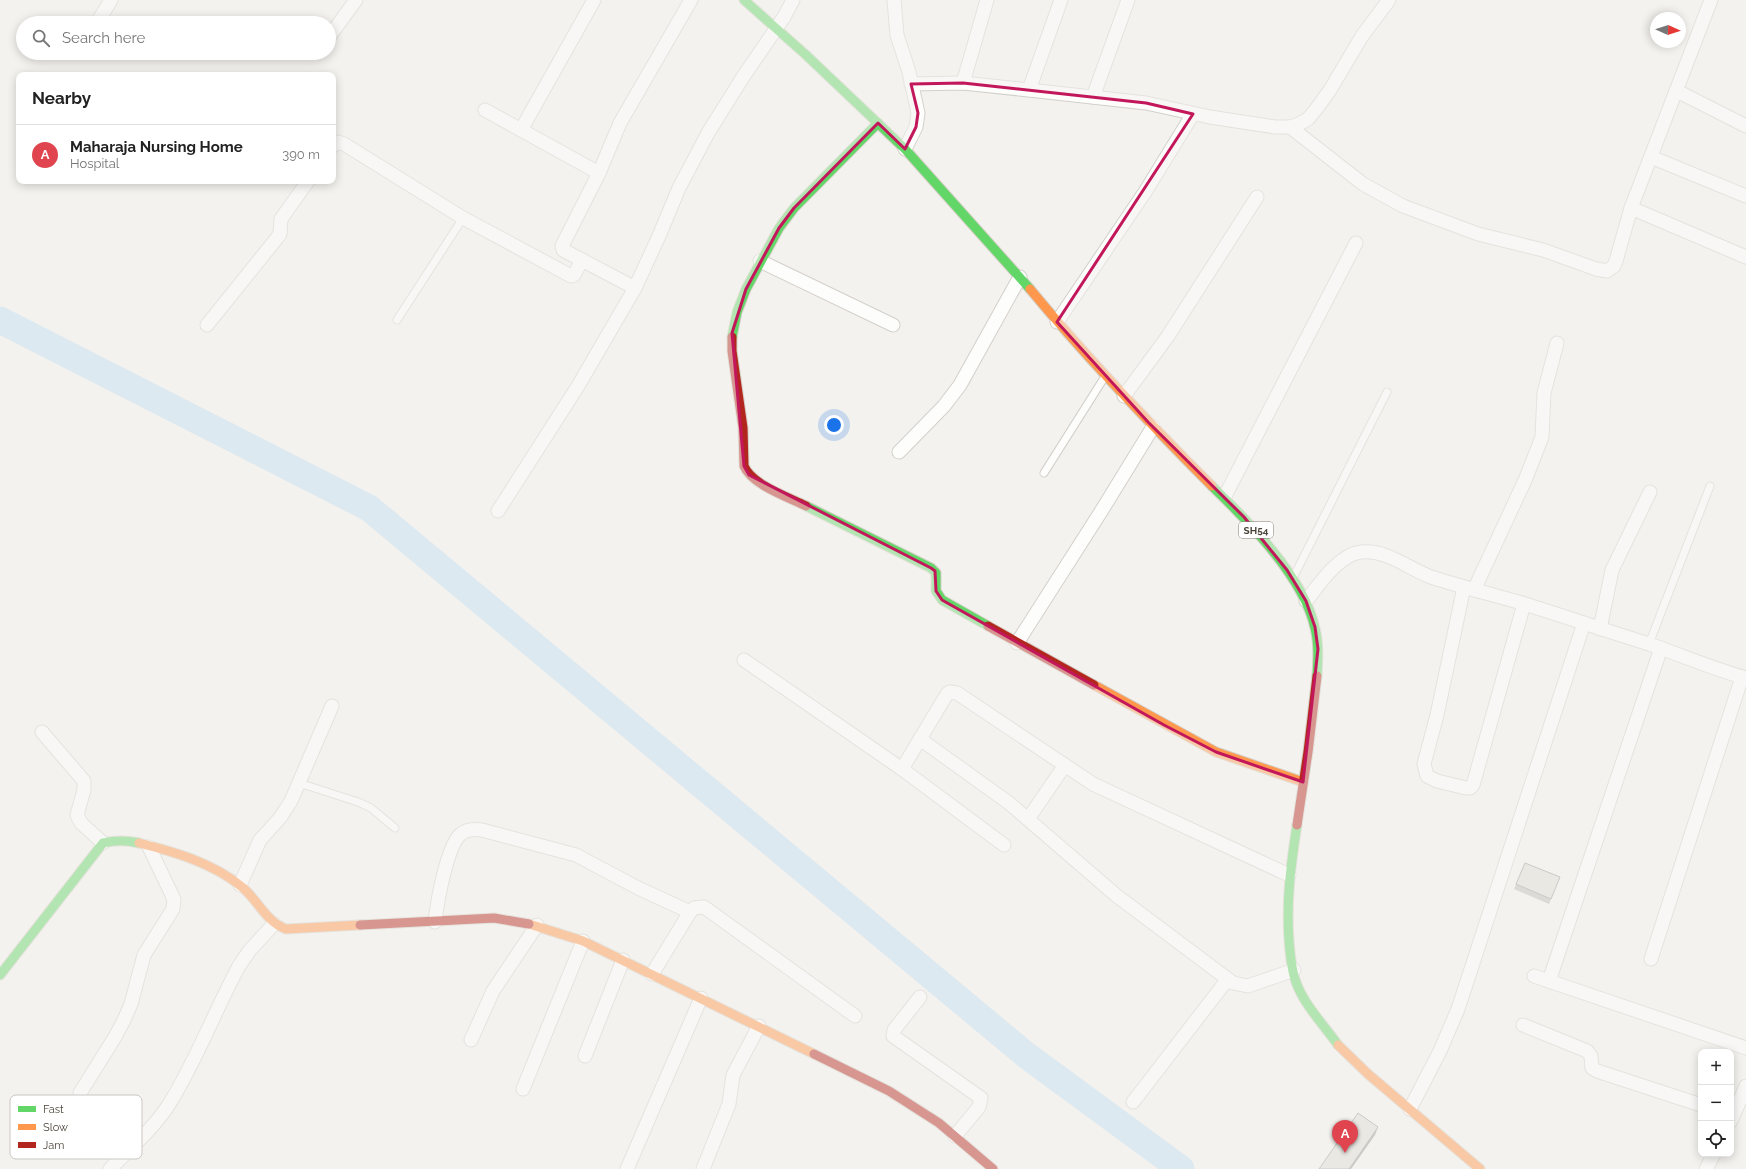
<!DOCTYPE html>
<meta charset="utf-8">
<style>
body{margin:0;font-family:Raleway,sans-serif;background:#f2f2f2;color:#222}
.controls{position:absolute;right:12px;bottom:12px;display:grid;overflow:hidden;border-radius:8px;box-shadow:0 2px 10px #0003}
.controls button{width:36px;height:36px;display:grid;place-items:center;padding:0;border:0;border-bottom:1px solid #e0e0e0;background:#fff;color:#222;font:20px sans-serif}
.compass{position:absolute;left:1650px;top:12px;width:36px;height:36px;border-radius:50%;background:#fff;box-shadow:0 2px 10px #0003;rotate:93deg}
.you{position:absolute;left:834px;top:425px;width:14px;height:14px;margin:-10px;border:3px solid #fff;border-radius:50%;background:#1a73e8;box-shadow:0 0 0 6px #1a73e833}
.badge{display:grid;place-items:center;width:26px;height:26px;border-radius:50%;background:#868178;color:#fff;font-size:13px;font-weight:700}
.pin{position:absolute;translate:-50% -33px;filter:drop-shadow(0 1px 2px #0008)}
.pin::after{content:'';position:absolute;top:21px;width:14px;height:12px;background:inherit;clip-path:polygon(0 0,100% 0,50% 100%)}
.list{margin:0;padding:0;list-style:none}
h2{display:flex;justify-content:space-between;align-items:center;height:52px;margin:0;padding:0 16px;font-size:17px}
h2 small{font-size:13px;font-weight:400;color:#767676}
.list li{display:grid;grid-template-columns:26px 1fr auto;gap:12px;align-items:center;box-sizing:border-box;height:60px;padding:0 16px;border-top:1px solid #e0e0e0}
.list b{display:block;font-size:15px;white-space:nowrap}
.list p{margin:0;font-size:13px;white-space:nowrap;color:#767676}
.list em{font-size:13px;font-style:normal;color:#767676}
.icon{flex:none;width:22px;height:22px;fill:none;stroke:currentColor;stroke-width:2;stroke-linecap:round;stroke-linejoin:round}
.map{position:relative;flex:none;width:1746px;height:1169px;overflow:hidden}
.search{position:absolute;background:#fff;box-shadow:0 2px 10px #0003;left:16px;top:16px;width:320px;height:44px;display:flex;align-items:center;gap:10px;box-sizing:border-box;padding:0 14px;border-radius:22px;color:#767676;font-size:15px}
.panel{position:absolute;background:#fff;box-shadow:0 2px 10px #0003;left:16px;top:72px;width:320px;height:112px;border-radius:8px}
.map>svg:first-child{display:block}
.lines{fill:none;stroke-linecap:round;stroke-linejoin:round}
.river{stroke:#c0ddf1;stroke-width:27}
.lane-casing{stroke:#d2d0cb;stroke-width:9}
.street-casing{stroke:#d2d0cb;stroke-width:15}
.fast-casing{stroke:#d3cfc5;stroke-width:11}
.slow-casing{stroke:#d3cfc5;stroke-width:11}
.jam-casing{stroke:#d3cfc5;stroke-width:11}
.lane{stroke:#fdfdfc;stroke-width:7}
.street{stroke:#fdfdfc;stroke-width:13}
.fast{stroke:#63d668;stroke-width:9}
.slow{stroke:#ff974d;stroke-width:9}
.jam{stroke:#b3261e;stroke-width:9}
.wall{fill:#bfbcb8}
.shaded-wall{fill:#9b9996}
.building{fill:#dedbd6;stroke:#9b9996}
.marked{fill:none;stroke:#c2185b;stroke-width:3;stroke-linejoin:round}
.labels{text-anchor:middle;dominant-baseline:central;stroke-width:3.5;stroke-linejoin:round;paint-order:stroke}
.shield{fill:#fff;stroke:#817c74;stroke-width:1}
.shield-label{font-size:10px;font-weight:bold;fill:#4b4439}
.key{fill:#fff;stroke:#c9c7c4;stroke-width:1}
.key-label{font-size:11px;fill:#4b4439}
</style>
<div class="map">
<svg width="1746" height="1169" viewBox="0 0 1746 1169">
<rect width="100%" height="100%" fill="#f4f2ee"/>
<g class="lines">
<path class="river" d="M0 320 369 508 1026 1055 1181 1169"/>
<g class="lane-casing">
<g id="lane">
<path d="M397 320 463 218"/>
<path d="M1044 473 1104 378"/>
<path d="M1294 576 1387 392"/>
<path d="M1649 644 1710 486"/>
<path d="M299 783 358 802 371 808 395 828"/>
</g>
</g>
<g class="street-casing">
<g id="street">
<path d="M894 0 897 35 909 72 918 113 916 127 905 149"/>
<path d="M97 23 111 0"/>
<path d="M329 37 356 0"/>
<path d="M963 83 987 0"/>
<path d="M911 84 963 83 1029 90 1146 103 1210 117 1275 127H1290L1299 124 1308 119 1317 108 1330 90 1362 36 1389 0"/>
<path d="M1029 90 1061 0"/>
<path d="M1677 91 1746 126"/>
<path d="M1093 97 1128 0"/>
<path d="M485 110 599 173"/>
<path d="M1290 127 1363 184 1403 206 1478 234 1543 250 1596 269 1607 271 1614 266 1616 261 1631 208 1711 0"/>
<path d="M521 130 594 0"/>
<path d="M333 146 338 142 344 144 463 218 571 276 574 275 582 260"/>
<path d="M1651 157 1746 196"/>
<path d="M1631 208 1746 257"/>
<path d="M760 261 893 325"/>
<path d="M635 288 563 250 562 246 599 173 620 123 691 0"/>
<path d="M1057 322 1145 192 1193 114"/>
<path d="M207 325 277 238 280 234 281 219 308 181"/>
<path d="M1124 396 1168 336 1257 197"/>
<path d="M899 452 944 406 960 385 1020 277"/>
<path d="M1225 496 1356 243"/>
<path d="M498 511 578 386 635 288 659 236 679 188 708 133 743 77 784 17 793 0"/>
<path d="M1464 587 1437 715 1424 764 1427 776 1437 781 1466 788H1470L1473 785 1524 604"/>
<path d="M1474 590 1526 478 1542 437 1544 393 1557 343"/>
<path d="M1306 601C1318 586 1339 554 1361 552 1386 549 1409 569 1431 577 1462 587 1494 595 1525 604 1566 617 1607 631 1649 644 1681 655 1713 669 1746 678"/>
<path d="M1600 629 1612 570 1650 492"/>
<path d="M1017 643 1102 510 1153 427"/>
<path d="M744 660 902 769 1004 845"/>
<path d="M42 732 84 781V790L77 815 81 823 103 843"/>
<path d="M920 739 1009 803 1117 896 1233 983 1248 986 1294 970"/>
<path d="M902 769 947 694 950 692 957 693 1093 784 1289 875"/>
<path d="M1028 819 1065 765"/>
<path d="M240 885 260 840 280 818 291 801 332 706"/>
<path d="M435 922C437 903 447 845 461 834 467 829 475 829 482 830L576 855 638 888 690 912"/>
<path d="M1651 959 1742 677"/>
<path d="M652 974 690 912 694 908 704 907 855 1016"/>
<path d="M1534 976 1746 1048"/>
<path d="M1549 981 1661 648"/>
<path d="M920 997 894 1030 893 1036 981 1098 979 1107 955 1136"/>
<path d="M1523 1025 1587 1051 1591 1056 1592 1068 1597 1071 1701 1105"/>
<path d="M471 1040 493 991 537 925"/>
<path d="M585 1056 623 960"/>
<path d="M523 1089 583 941"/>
<path d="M80 1093 115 1037 124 1020 131 1004 144 955 173 909 174 900 172 895 149 847"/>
<path d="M1133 1102 1227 980"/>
<path d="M1410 1109 1440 1051 1458 1009 1584 623"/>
<path d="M1731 1121 1746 1086"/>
<path d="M110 1169C130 1148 152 1130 168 1106 196 1062 214 1012 239 966L250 950 274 924"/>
<path d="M627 1169 701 998"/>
<path d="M703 1169 729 1104 733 1075 759 1026"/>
<path d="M1706 1169 1714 1154"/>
</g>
</g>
<g class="fast-casing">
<g id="fast">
<path d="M744 0 805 54 905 149 1030 289"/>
<path d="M732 337 737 312 746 289 779 228 794 208 878 123"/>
<path d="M1212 486C1248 521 1304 577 1315 628 1319 644 1318 660 1317 676"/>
<path d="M806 506 931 568 936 573V591L942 600 988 626"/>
<path d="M1297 825C1291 864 1286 901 1289 940 1290 953 1291 969 1296 982 1304 1005 1324 1025 1338 1045"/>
<path d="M0 975 103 843C116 840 125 840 139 843"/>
</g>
</g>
<g class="slow-casing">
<g id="slow">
<path d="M1030 289C1087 358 1149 423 1212 486"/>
<path d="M1094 685 1216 752 1303 782"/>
<path d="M139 843C175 852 213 863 242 887 258 900 266 922 286 929L360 925"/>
<path d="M529 924 583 941 814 1054"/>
<path d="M1338 1045 1368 1074 1480 1169"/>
</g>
</g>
<g class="jam-casing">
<g id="jam">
<path d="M732 337V351L743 428 744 466C752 485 788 497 806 506"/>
<path d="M988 626 1094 685"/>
<path d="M1297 825 1308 752 1317 676"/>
<path d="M360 925 494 918 529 924"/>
<path d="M814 1054 889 1091 939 1123 993 1169"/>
</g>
</g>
<use href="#lane" class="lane"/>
<use href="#street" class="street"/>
<use href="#fast" class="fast"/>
<use href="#slow" class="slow"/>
<use href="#jam" class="jam"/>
</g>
<path class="wall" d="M1525 863 1560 877 1549 904 1514 889Z"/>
<path class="shaded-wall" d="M1378 1127 1375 1135 1351 1169H1349Z"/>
<g class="building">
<path d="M1525 863 1560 877 1551 899 1516 884Z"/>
<path d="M1358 1113 1378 1127 1349 1169H1319Z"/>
</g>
<path d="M0 0H1746V1169H0ZM963 83 1146 103 1193 114 1057 322 1148 422 1244 517 1287 570 1306 601 1315 627 1318 649 1303 782 1216 752 1164 725 942 600 936 591 935 571 931 568 749 475 744 466 732 333 746 289 779 228 794 208 878 123 905 149 916 127 918 113 911 84Z" fill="#f4f2ee" fill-opacity=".55" fill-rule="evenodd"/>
<path class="marked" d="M963 83 1146 103 1193 114 1057 322 1148 422 1244 517 1287 570 1306 601 1315 627 1318 649 1303 782 1216 752 1164 725 942 600 936 591 935 571 931 568 749 475 744 466 732 333 746 289 779 228 794 208 878 123 905 149 916 127 918 113 911 84Z"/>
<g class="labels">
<rect class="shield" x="1239" y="522" width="34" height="16" rx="3"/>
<g class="shield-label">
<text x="1256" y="530">SH54</text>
</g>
</g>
<rect x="10" y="1095" width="132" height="64" rx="6" class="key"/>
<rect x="18" y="1106" width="18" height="6" fill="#63d668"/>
<rect x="18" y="1124" width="18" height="6" fill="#ff974d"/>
<rect x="18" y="1142" width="18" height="6" fill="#b3261e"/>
<g class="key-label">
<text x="43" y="1113">Fast</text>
<text x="43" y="1131">Slow</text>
<text x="43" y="1149">Jam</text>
</g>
</svg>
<div class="controls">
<button>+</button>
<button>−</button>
<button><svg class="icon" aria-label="locate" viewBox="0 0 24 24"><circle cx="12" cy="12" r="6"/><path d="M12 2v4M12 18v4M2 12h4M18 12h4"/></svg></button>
</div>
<svg class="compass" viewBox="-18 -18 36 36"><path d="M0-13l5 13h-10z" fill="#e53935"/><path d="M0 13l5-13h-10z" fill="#767676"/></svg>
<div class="you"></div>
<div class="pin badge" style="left:1345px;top:1153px;background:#e0444e">A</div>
<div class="search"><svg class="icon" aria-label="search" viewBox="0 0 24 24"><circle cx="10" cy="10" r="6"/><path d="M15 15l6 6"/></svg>Search here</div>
<section class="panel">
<h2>Nearby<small></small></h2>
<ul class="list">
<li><span class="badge" style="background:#e0444e">A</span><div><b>Maharaja Nursing Home</b><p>Hospital</p></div><em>390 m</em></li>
</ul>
</section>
</div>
